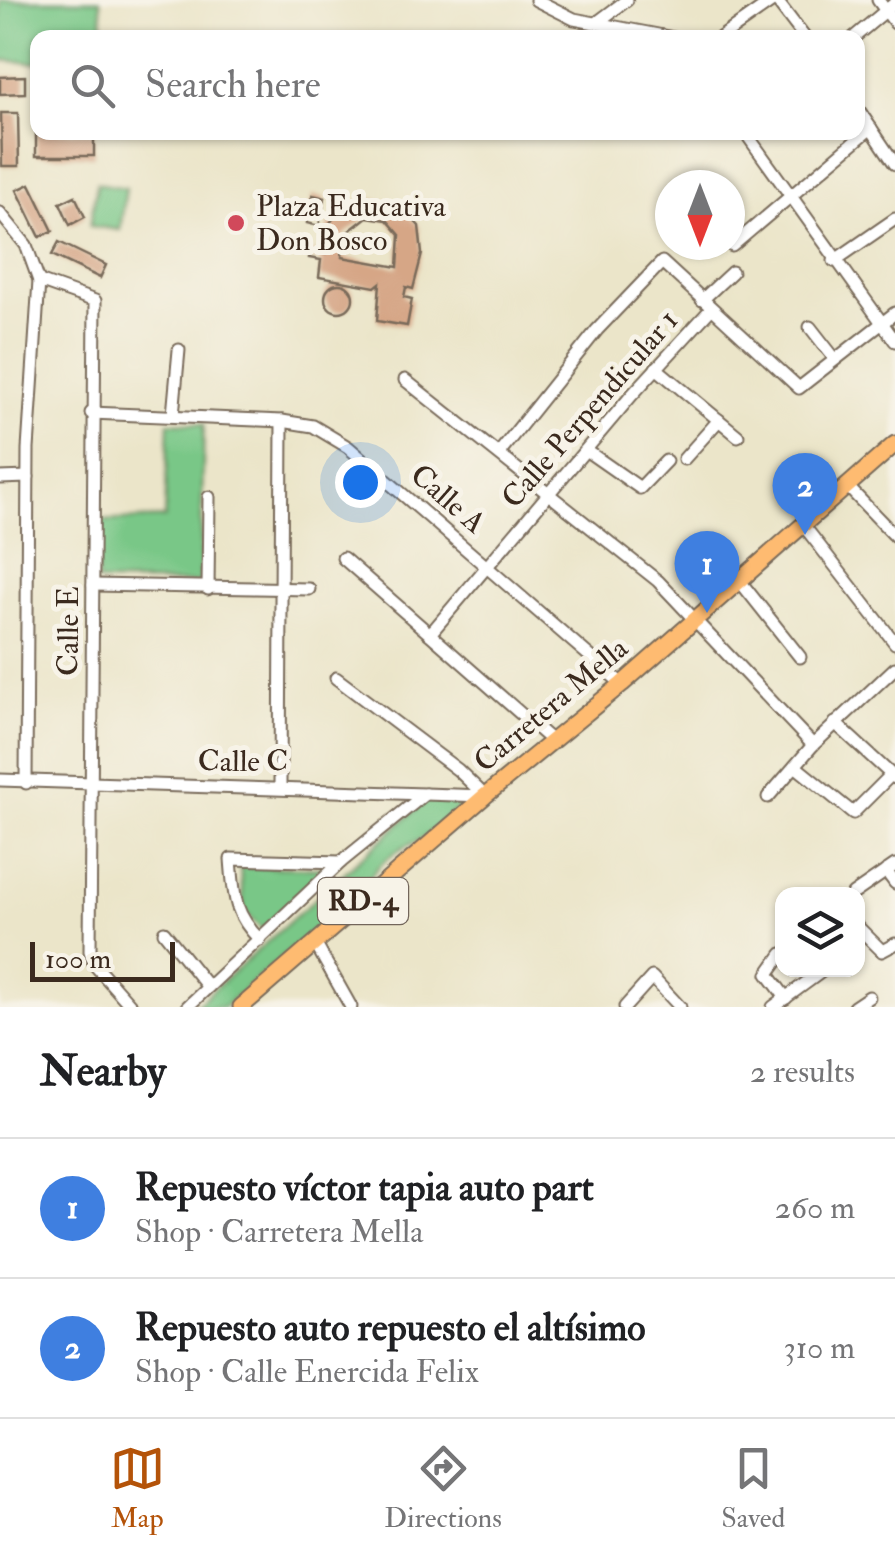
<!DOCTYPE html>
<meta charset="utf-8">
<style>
body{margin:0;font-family:"IM FELL Double Pica",serif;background:#f2f2f2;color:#202124}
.controls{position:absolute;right:30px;bottom:30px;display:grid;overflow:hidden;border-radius:20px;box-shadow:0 2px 8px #0004}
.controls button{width:90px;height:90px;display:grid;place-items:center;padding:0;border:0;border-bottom:2px solid #e0e0e0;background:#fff;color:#202124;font:50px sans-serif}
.compass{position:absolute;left:655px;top:170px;width:90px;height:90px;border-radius:50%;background:#fff;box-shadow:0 2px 8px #0004;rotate:180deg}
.scale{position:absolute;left:30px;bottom:25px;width:145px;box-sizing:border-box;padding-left:10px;border:5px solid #3b2a1e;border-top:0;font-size:28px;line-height:35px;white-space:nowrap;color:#3b2a1e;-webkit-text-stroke:8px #f7f3e8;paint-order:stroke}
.you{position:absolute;left:360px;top:482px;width:35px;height:35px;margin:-25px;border:8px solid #fff;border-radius:50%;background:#1a73e8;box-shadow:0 0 0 15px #1a73e833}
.badge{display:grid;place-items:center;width:65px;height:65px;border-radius:50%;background:#b45309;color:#fff;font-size:32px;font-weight:700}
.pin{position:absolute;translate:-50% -82px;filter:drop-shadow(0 2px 5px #0008)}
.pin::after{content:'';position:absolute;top:52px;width:35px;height:30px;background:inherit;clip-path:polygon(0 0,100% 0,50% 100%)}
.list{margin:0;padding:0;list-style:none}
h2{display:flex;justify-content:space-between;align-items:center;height:130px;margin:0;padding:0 40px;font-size:42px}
h2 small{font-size:32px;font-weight:400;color:#757577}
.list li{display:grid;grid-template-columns:65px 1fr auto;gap:30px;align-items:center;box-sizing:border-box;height:140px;padding:0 40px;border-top:2px solid #e0e0e0}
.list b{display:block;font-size:38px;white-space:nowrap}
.list p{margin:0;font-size:32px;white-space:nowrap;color:#757577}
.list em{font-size:32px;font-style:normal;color:#757577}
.icon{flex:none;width:55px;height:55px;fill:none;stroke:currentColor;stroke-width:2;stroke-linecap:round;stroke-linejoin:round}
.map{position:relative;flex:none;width:895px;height:1007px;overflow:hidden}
.search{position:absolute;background:#fff;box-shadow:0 2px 8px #0004;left:30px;right:30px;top:30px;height:110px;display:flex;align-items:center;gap:25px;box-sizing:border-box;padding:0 35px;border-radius:20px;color:#757577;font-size:38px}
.sheet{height:410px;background:#fff}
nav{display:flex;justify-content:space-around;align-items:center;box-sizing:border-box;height:140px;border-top:2px solid #e0e0e0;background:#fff;font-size:28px;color:#757577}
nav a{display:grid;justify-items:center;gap:5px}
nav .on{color:#b45309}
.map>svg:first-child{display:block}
.green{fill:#79c787;stroke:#5a7852;stroke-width:2.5}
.building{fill:#d6a686;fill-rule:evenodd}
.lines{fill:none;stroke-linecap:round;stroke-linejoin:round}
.minor-casing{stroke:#796b5a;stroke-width:15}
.major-casing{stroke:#796b5a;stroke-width:19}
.minor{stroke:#fff;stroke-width:11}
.major{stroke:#febb71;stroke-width:15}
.poi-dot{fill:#d1495b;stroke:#f7f3e8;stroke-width:4}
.labels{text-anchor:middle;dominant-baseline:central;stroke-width:10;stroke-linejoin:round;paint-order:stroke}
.shield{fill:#f7f3e8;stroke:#73665b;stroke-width:2.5}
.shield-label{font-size:28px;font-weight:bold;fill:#3b2a1e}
.poi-label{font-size:30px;fill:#3b2a1e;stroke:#f7f3e8;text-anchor:start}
.street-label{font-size:30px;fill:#3b2a1e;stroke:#f7f3e8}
</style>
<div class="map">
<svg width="895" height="1007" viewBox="0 0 895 1007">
<rect width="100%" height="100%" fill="#f7f3e8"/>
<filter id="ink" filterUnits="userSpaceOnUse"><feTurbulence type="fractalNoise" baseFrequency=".01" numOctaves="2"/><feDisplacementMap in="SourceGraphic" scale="20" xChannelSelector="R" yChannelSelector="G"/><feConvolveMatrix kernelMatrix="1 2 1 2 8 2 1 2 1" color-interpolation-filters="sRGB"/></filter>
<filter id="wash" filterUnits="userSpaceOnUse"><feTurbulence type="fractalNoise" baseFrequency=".0048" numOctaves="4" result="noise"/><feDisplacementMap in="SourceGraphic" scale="40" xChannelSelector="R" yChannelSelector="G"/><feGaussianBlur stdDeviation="2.25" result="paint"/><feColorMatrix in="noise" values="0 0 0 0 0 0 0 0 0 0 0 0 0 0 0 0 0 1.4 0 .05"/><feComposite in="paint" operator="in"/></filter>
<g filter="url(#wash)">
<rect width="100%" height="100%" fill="#ebe5c9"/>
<g class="green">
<path d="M0 0H100L104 37 38 38 37 63 0 60Z"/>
<path d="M97 183 126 188 120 230 90 226Z"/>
<path d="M169 422 204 424 200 583 98 582 97 521 165 518Z"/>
<path d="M426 800H450L460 807C447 817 431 836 416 842 395 850 375 866 364 887L224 1007H194Z"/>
<path d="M240 867 330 868 262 930 244 911Z"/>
</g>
<g id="blocks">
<g class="building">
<path d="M25 76V93L0 94V77Z"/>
<path d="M1 113H18L19 166H2Z"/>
<rect x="36" y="132" width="58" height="24"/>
<path d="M30 184 53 231 40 237 17 190Z"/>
<path d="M313 195 325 198 319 226 307 223Z"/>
<path d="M75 196 85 217 70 225 60 203Z"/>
<path d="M365 198 397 203 419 226 422 254 413 289 406 287 404 297 412 299 407 326 377 321 380 283 375 287 319 277 321 260 309 258 310 252 325 254 328 226 337 213ZM367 217 387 220 400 235 398 267 342 257 344 235Z"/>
<path d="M59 242 106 265 100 278 52 255Z"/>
<circle cx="339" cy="298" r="14"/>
</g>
</g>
</g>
<g filter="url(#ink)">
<use href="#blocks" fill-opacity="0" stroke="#796b5a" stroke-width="2.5"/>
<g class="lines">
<g class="minor-casing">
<g id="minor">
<path d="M536 0 574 19 674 38"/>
<path d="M776 0 805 38"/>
<path d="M878 0 895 23"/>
<path d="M599 21 627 0"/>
<path d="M720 38 774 0"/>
<path d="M853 38 895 3"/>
<path d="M858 109 895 164"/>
<path d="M745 132 895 341"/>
<path d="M0 213 26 245 39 281 28 449 26 783"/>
<path d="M732 246 871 128"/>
<path d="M834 261 895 219"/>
<path d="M39 281 95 301 90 951 94 964 132 1007"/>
<path d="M702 300 732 272"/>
<path d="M810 327 835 359"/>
<path d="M656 368 738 436"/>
<path d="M405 380 658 581 813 745"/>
<path d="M91 413 282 421 313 426 348 447 622 684"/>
<path d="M173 415 179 350"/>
<path d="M587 451 640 488 666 461"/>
<path d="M499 453 597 330 662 262 799 388 895 313"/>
<path d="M684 459 719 420"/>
<path d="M0 478 28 477"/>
<path d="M847 486 895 536"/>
<path d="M804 526 895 643"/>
<path d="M343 558 553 742"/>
<path d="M739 580 800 657"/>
<path d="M93 585 309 589"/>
<path d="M208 589 209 497"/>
<path d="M430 634 632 395 711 309"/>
<path d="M336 678 458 770 485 796"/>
<path d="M835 723 895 778"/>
<path d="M795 766 853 813 891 775"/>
<path d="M0 780 485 796"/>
<path d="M280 786 282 421"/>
<path d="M768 797 813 745 895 668"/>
<path d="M886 871 895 883"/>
<path d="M853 894 895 865"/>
<path d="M858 927 882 951 895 944"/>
<path d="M164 932 208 987"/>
<path d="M260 940C233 913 234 895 231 859L341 862"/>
<path d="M315 943 351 1007"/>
<path d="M782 954 768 974 786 998"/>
<path d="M187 1007 341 862 425 794"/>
<path d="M625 1007 652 977 680 1007"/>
<path d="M773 1007 825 969"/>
<path d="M854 1007 869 997"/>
</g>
</g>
<g class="major-casing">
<path id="major" d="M241 1007 485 796 622 684 895 444"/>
</g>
<use href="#minor" class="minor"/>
<use href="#major" class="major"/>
</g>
</g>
<circle class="poi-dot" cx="236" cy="223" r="10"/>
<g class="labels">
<rect class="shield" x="318" y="878" width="90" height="46" rx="8"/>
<g class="shield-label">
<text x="363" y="901">RD-4</text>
</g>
<g class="poi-label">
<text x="256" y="206">Plaza Educativa<tspan x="256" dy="34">Don Bosco</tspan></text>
</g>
<g class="street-label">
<text transform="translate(590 409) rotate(-49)">Calle Perpendicular 1</text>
<text transform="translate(448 499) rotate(41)">Calle A</text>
<text transform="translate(68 631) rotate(-90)">Calle E</text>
<text transform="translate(551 705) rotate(-40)">Carretera Mella</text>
<text x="243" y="761">Calle C</text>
</g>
</g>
</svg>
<div class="controls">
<button><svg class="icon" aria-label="layers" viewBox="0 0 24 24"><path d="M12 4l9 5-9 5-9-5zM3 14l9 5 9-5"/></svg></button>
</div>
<svg class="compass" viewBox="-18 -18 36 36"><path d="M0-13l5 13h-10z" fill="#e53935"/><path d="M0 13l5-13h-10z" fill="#757577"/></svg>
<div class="scale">100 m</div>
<div class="you"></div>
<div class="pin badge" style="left:707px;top:613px;background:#3f7fe0">1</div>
<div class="pin badge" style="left:805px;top:535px;background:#3f7fe0">2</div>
<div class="search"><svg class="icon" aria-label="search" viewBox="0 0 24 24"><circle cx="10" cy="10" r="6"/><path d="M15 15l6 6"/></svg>Search here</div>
</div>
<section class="sheet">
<h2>Nearby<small>2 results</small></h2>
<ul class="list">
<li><span class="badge" style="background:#3f7fe0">1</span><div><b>Repuesto víctor tapia auto part</b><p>Shop · Carretera Mella</p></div><em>260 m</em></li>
<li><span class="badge" style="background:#3f7fe0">2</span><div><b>Repuesto auto repuesto el altísimo</b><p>Shop · Calle Enercida Felix</p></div><em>310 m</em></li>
</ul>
</section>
<nav>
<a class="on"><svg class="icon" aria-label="map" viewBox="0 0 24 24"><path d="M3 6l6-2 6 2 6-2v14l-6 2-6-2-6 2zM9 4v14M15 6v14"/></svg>Map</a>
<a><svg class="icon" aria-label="directions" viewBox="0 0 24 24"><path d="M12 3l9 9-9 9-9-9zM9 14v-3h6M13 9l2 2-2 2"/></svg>Directions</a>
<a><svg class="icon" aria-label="saved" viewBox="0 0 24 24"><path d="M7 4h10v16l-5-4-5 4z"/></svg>Saved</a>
</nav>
